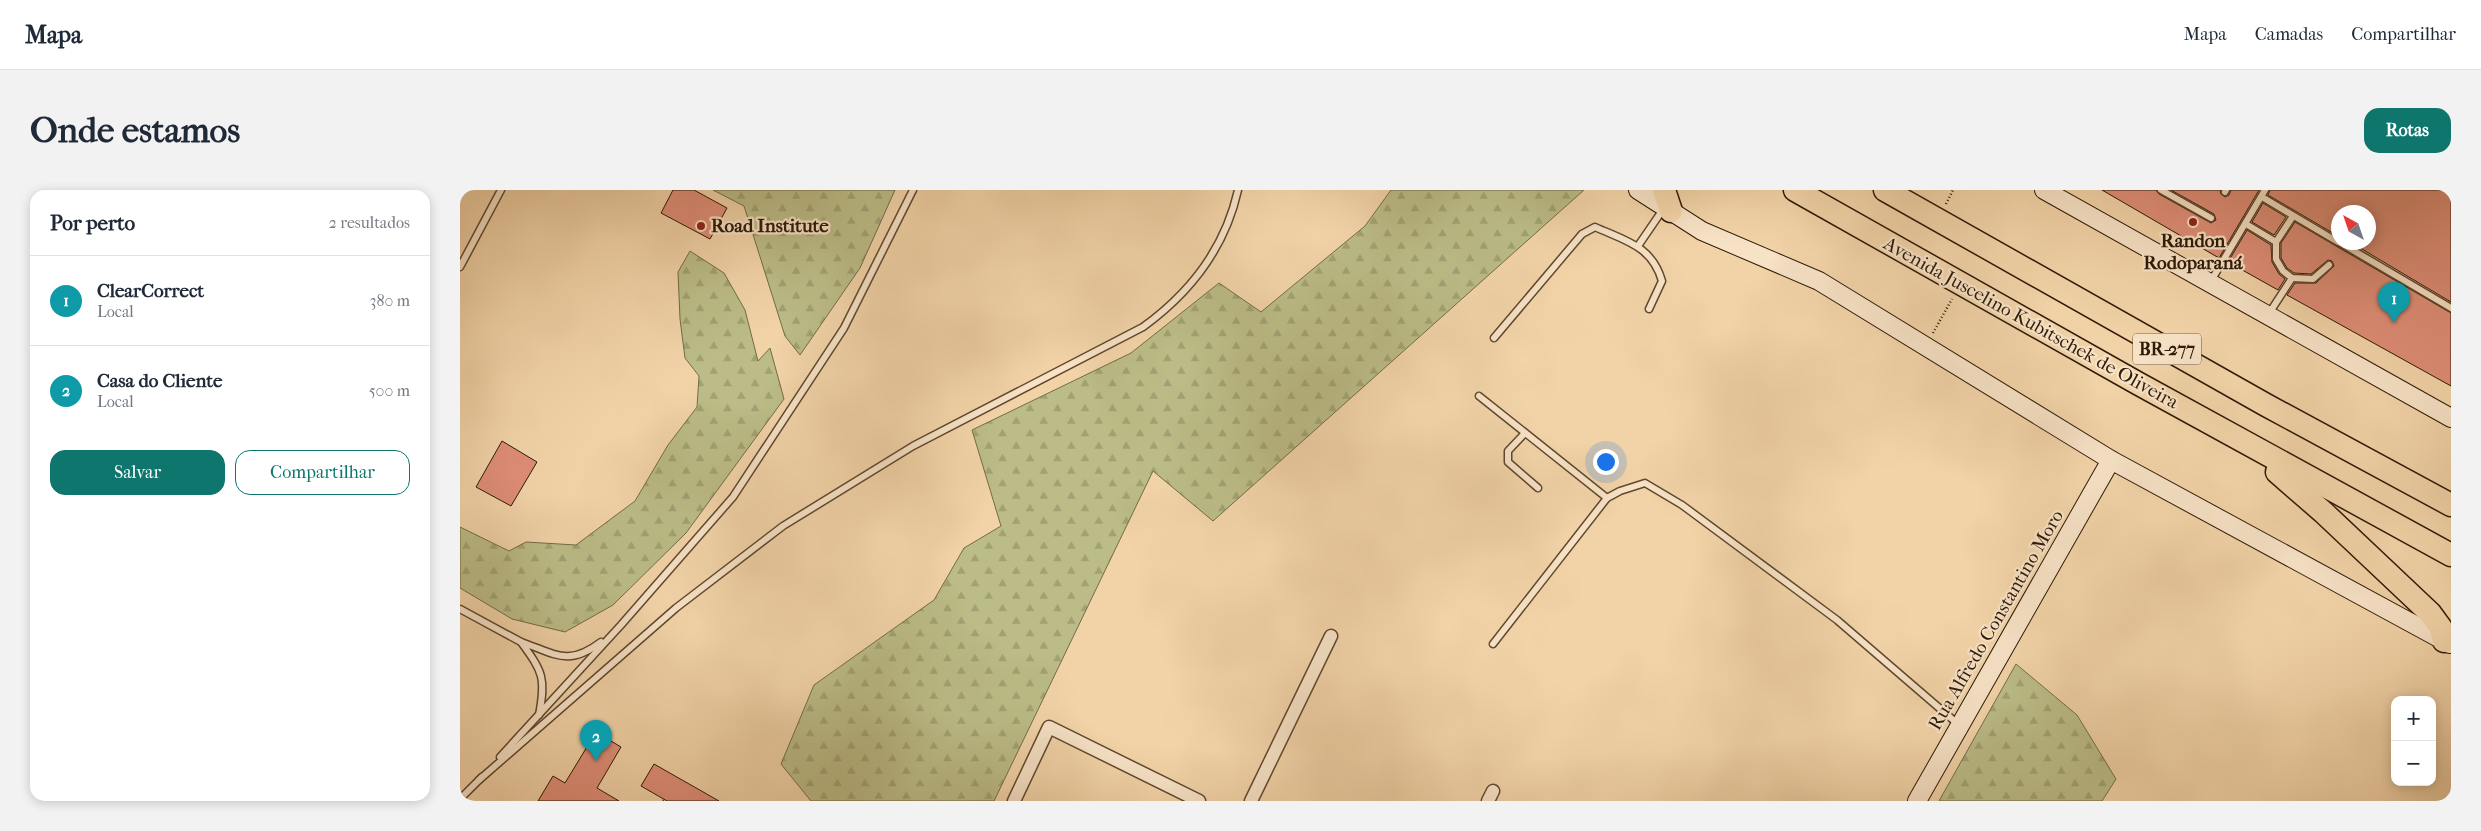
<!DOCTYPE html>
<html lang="pt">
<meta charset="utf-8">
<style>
body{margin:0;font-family:"IM FELL French Canon",serif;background:#f2f2f3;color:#1f2937}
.controls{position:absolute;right:15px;bottom:15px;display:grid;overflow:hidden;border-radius:10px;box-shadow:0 2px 12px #0003}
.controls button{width:45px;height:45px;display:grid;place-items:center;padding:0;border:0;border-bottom:1px solid #e0e1e3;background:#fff;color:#1f2937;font:25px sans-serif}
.compass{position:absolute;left:1871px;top:15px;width:45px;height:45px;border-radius:50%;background:#fff;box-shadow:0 2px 12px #0003;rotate:320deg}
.you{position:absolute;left:1145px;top:271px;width:18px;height:18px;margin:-12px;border:4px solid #fff;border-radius:50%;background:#1a73e8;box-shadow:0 0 0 8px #1a73e833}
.badge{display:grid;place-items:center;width:32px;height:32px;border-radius:50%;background:#0f766e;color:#fff;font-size:16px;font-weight:700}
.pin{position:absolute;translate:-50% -41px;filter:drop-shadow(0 1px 2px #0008)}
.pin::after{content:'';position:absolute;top:26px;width:18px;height:15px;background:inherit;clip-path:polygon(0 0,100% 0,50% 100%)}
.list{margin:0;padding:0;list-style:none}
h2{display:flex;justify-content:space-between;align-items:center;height:65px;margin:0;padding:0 20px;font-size:21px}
h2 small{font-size:16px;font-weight:400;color:#747a83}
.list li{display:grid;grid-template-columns:32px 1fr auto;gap:15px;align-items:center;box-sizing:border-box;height:90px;padding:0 20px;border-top:1px solid #e0e1e3}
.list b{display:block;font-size:19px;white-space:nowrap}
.list p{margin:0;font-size:16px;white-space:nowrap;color:#747a83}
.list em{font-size:16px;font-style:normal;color:#747a83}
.actions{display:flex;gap:10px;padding:15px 20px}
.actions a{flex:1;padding:11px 0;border:1px solid #0f766e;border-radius:15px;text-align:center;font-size:18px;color:#0f766e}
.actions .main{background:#0f766e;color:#fff}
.map{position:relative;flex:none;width:1991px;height:611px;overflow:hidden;border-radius:15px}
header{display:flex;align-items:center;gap:30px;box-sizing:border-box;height:70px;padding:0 25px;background:#fff;border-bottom:1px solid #e0e1e3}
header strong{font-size:24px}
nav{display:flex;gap:28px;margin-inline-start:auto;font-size:18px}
.intro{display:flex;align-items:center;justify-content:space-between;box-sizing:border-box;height:120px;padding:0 30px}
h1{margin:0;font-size:35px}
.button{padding:12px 22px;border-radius:15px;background:#0f766e;color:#fff;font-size:18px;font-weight:700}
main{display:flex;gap:30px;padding:0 30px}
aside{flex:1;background:#fff;border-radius:15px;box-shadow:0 2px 12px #0003}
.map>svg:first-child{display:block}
.forest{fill:url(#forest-firs);stroke:#746b46}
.building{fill:#df8e78;stroke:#2e1a06}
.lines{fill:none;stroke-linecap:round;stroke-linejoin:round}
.lane-casing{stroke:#5f482e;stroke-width:9}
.street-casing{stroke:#5f482e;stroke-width:15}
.secondary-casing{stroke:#2e1a06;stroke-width:20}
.highway-casing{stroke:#2e1a06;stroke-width:25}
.path{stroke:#2e1a06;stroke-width:2.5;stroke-dasharray:1 2.5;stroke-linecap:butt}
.lane{stroke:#f7e2c6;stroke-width:6}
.street{stroke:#f7e2c6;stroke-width:12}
.secondary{stroke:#f7e2c6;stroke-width:18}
.highway{stroke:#f2d3a8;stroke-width:22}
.poi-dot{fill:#8f2418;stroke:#f7e2c6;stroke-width:2}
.labels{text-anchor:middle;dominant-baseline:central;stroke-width:4.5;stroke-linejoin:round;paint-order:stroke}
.shield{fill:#f7e2c6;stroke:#6a5640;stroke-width:1}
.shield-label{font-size:18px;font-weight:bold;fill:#2e1a06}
.poi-label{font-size:19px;font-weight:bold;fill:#2e1a06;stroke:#f7e2c6;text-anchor:start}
.street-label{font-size:19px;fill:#2e1a06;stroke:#f7e2c6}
</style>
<header>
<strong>Mapa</strong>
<nav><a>Mapa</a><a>Camadas</a><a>Compartilhar</a></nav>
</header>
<div class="intro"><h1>Onde estamos</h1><a class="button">Rotas</a></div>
<main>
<aside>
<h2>Por perto<small>2 resultados</small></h2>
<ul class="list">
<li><span class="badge" style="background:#0f9aa8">1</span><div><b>ClearCorrect</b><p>Local</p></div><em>380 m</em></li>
<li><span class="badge" style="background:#0f9aa8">2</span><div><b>Casa do Cliente</b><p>Local</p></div><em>500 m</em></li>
</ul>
<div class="actions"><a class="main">Salvar</a><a>Compartilhar</a></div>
</aside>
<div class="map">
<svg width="1991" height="611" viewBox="0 0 1991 611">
<defs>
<pattern id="forest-firs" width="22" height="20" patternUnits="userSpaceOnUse" patternTransform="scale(1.25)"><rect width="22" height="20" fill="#bbbc87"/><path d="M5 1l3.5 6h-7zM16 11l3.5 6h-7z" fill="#a1a173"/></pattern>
</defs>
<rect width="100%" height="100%" fill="#f2d3a8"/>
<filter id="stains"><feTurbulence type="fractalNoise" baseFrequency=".004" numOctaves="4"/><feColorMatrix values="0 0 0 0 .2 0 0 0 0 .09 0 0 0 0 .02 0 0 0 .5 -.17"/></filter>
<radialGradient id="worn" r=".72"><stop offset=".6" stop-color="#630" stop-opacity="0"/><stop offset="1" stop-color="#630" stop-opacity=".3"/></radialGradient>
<g class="forest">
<path d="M253 0H435L400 78 340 165 325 146 284 16Z"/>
<path d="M931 0H1124L753 331 693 281 534 611H351L321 574 354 495 474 410 504 358 541 336 512 240 671 163 759 93 801 122 905 36Z"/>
<path d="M230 61 264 83 285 120 298 171 310 158 324 209 226 343 153 415 105 442 52 429 0 398V337L49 361 66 352 116 355 175 311 208 255 237 217 239 186 225 168 220 129 218 82Z"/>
<path d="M1556 474 1617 525 1656 589 1642 611H1479Z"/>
</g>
<g class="building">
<path d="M213 0H234L267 18 250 49 201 23Z"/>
<path d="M1642 0H1696L1699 4 1751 33 1756 30 1754 24 1711 0H1760L1761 4 1765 7 1769 5 1771 0H1799L1759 68Z"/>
<path d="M1810 0H1991V112L1890 52H1908V22H1878V46L1808 5Z"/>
<path d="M1803 13 1826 27 1814 45 1792 32Z"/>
<path d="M1835 32 1991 123V196L1827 105 1835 93H1856L1874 76 1872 71 1868 70 1851 84 1834 83 1827 78 1821 68V53Z"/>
<path d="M1787 40 1811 55 1812 72 1819 84 1825 89 1818 100 1768 72Z"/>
<path d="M42 251 77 272 51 316 16 297Z"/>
<path d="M136 542 161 557 137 598 159 611H78L93 586 105 593Z"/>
<path d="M194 574 259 611H207L181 596Z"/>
</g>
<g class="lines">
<g class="lane-casing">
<g id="lane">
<path d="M1701 0 1751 28"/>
<path d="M1765 2 1766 0"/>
<path d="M1802 7 1878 52"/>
<path d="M1833 26 1816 52V69L1823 81 1832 88 1853 89 1869 75"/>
<path d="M1786 34 1816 52"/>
<path d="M1879 52 1991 118"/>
<path d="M1178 56 1204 18"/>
<path d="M0 77 41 0"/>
<path d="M1751 91 1805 0"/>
<path d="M1808 125 1832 88"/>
<path d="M1034 148 1122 44 1135 37C1166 51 1192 56 1202 91L1189 119"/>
<path d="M1019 206 1147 308"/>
<path d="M1065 243 1048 261V272L1078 298"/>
<path d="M0 419 61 452"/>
<path d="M1033 454 1147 308 1160 301 1185 293 1222 315 1377 430 1499 535"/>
<path d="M79 525C86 488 83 482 61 452 96 464 108 477 141 452"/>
<path d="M40 567 161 435 273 307 384 138 453 0"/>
<path d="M19 590 216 418 323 336 453 256 683 137C730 103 765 58 778 0"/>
<path d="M0 609 22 587"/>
</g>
</g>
<g class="street-casing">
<g id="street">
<path d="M554 611 589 537 739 611"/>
<path d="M791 611 871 446"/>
<path d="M1028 611 1033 601"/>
</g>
</g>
<g class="secondary-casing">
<g id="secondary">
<path d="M1178 0 1242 41 1359 91 1651 270 1990 454"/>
<path d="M1584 0 1991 228"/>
<path d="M1457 611 1651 270"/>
</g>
</g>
<g class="highway-casing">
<g id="highway">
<path d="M1204 0 1211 21"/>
<path d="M1335 0 1679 194 1991 365"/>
<path d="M1425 0 1806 215 1991 315"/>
<path d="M1817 282 1863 322 1970 423 1981 438 1984 451"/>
</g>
</g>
<g class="path">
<path d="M1486 14 1493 0"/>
<path d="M1473 143 1492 109"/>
<path d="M203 611 204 610"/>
</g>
<use href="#lane" class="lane"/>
<use href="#street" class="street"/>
<use href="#secondary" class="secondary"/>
<use href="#highway" class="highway"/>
</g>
<g class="poi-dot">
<circle cx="1733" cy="32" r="5"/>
<circle cx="241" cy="36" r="5"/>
</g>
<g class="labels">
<rect class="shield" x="1673" y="143.5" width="68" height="31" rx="4"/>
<g class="shield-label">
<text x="1707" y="159">BR-277</text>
</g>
<g class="poi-label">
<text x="251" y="36">Road Institute</text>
<text x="1733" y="51" text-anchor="middle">Randon<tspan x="1733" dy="22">Rodoparaná</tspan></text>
</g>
<g class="street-label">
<text transform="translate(1571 133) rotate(29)">Avenida Juscelino Kubitschek de Oliveira</text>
<text transform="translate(1536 430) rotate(-60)">Rua Alfredo Constantino Moro</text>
</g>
</g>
<rect width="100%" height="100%" filter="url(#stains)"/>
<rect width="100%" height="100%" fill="url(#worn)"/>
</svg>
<div class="controls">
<button>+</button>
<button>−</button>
</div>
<svg class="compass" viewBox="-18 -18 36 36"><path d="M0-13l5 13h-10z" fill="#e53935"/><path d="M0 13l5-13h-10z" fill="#747a83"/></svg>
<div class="you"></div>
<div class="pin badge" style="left:1934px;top:133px;background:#0f9aa8">1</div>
<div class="pin badge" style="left:136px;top:571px;background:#0f9aa8">2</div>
</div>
</main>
